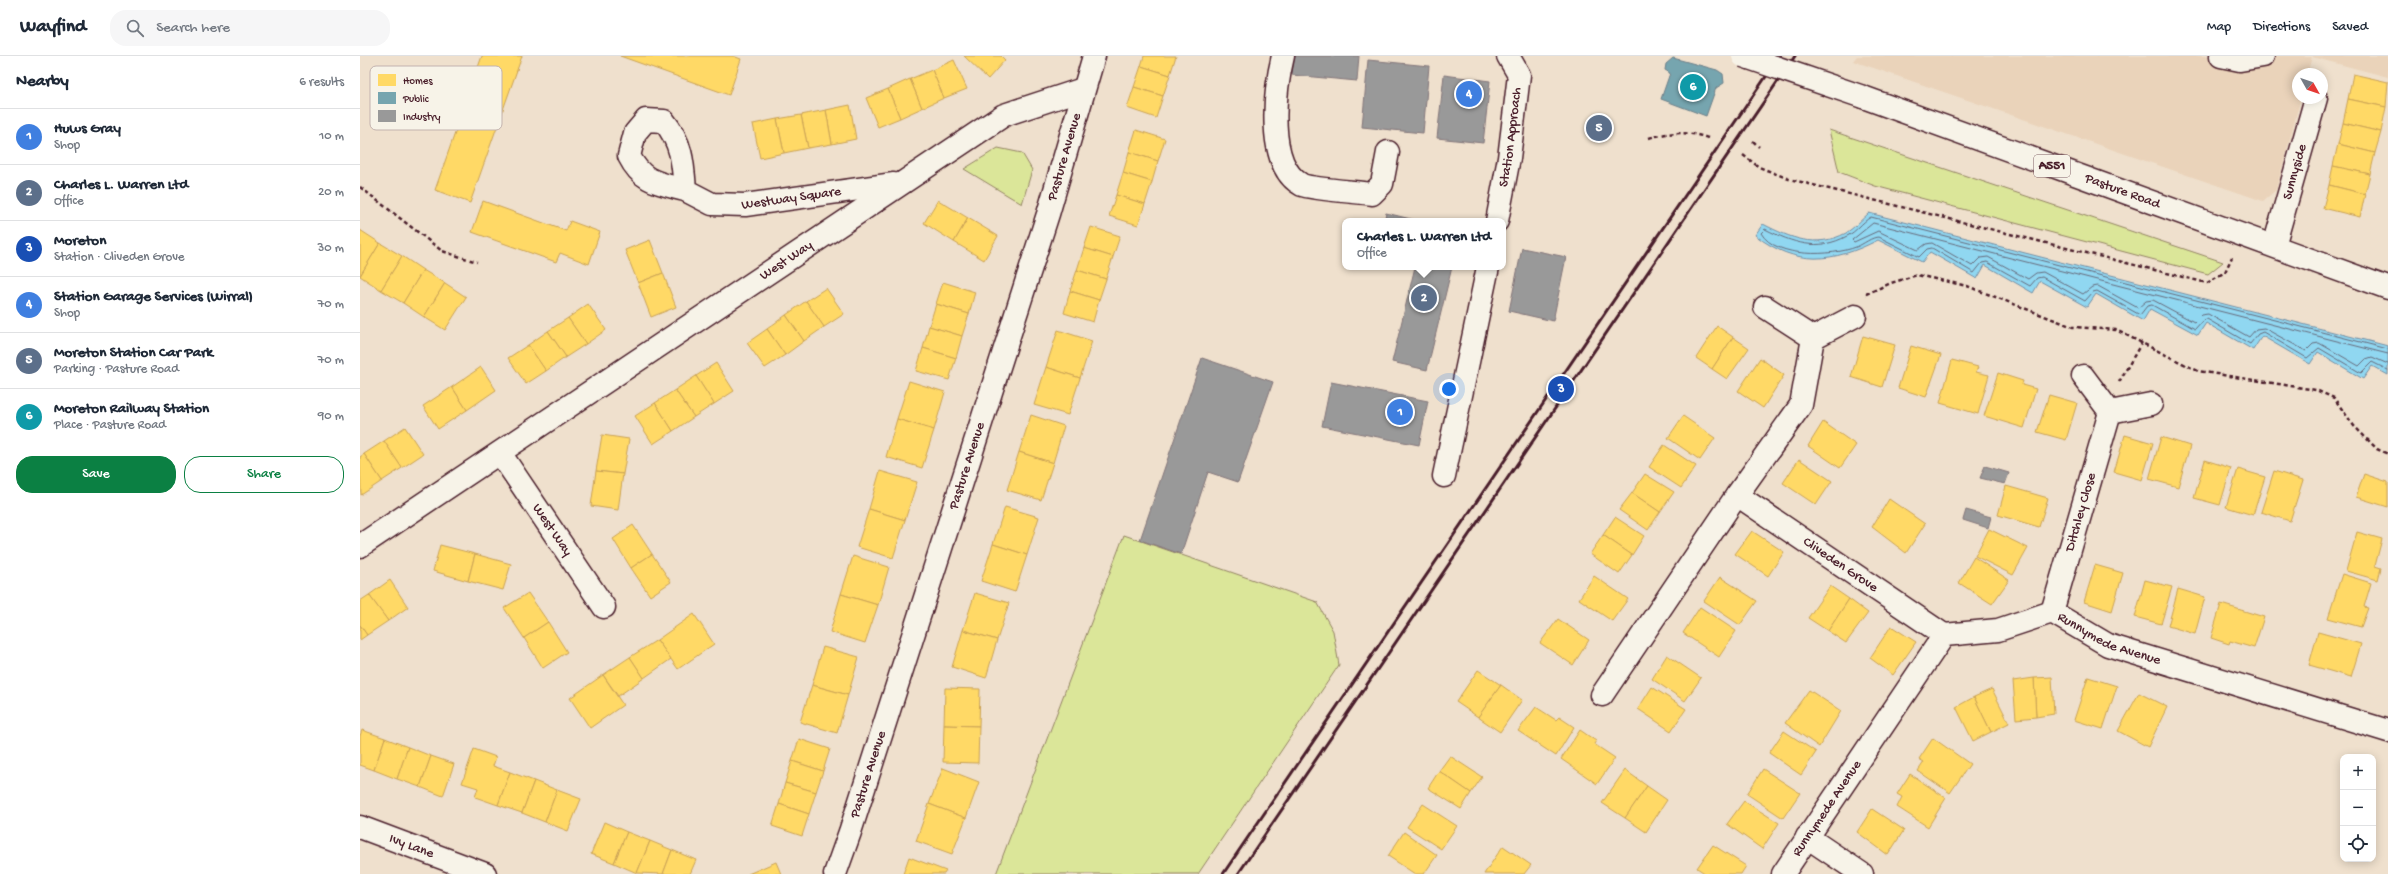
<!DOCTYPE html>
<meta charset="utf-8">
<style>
body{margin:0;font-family:"Gochi Hand",sans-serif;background:#f6f6f7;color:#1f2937}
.controls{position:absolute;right:12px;bottom:12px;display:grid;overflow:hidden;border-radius:8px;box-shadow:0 2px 10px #0003}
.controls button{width:36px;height:36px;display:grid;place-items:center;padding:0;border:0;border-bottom:1px solid #e0e1e3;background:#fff;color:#1f2937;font:20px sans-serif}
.compass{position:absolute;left:1932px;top:12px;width:36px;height:36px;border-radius:50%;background:#fff;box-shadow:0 2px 10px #0003;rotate:130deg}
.you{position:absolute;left:1089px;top:333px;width:14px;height:14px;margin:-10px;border:3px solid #fff;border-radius:50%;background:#1a73e8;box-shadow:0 0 0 6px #1a73e833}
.badge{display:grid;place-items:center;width:26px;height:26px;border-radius:50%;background:#0b8043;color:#fff;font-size:13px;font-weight:700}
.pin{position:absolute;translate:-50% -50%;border:2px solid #fff;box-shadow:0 1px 4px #0006}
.popup{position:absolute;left:982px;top:162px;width:164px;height:52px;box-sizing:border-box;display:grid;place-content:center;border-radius:8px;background:#fff;filter:drop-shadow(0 1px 3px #0005);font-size:13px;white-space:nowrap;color:#747a83}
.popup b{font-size:15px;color:#1f2937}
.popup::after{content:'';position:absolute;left:50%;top:100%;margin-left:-8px;border:8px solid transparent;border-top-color:#fff}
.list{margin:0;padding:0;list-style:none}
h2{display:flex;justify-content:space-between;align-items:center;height:52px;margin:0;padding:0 16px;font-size:17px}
h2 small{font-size:13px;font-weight:400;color:#747a83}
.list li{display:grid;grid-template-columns:26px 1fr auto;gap:12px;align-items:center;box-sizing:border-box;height:56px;padding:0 16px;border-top:1px solid #e0e1e3}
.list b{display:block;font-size:15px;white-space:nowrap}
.list p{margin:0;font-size:13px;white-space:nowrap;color:#747a83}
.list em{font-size:13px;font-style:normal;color:#747a83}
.actions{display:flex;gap:8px;padding:12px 16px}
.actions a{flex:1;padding:9px 0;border:1px solid #0b8043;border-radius:16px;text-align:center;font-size:14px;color:#0b8043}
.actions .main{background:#0b8043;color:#fff}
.icon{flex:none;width:22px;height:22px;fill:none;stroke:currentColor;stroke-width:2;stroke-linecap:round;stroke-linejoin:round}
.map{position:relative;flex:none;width:2028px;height:818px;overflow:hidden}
header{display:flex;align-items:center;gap:24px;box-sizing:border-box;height:56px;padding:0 20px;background:#fff;border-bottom:1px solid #e0e1e3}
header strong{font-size:19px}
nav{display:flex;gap:22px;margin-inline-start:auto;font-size:14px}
.search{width:280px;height:36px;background:#f6f6f7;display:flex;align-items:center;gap:10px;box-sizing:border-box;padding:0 14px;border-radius:16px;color:#747a83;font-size:15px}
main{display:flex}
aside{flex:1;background:#fff}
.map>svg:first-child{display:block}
.built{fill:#ead3ba}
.green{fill:#dbe699;stroke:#928262}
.water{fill:#90d7f1;stroke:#748da2}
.homes{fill:#ffd966;stroke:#c9a154}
.public{fill:#76a5af;stroke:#697d87}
.industry{fill:#999;stroke:#817478}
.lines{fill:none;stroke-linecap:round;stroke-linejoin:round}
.shore{stroke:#66697a;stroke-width:1}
.minor-casing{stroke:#4a1f2b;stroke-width:25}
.major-casing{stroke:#4a1f2b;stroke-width:25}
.path{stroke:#4a1f2b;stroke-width:2.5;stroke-dasharray:4 3;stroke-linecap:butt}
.minor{stroke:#f7f3e8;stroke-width:22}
.major{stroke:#f7f3e8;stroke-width:22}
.rail{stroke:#4a1f2b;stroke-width:3}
.major-bridge-casing{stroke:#4a1f2b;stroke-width:25;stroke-linecap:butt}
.major-bridge{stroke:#f7f3e8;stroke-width:22}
.labels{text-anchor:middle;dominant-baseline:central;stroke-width:4;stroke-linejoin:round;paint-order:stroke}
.shield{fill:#f7f3e8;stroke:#7e5f64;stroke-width:1}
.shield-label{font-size:13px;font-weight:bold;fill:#4a1f2b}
.street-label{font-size:14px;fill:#4a1f2b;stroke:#f7f3e8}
.key{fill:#f7f3e8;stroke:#c3b3af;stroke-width:1}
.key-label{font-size:11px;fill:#4a1f2b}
</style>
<header>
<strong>Wayfind</strong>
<div class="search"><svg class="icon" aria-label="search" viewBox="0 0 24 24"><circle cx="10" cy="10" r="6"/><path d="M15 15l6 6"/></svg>Search here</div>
<nav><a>Map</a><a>Directions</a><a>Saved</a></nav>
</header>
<main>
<aside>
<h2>Nearby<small>6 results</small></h2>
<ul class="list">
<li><span class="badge" style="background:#3f7fe0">1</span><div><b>Huws Gray</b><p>Shop</p></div><em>10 m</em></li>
<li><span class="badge" style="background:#5c6f8a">2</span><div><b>Charles L. Warren Ltd</b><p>Office</p></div><em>20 m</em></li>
<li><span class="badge" style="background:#1a4fb4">3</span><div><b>Moreton</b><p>Station · Cliveden Grove</p></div><em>30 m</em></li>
<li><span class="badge" style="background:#3f7fe0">4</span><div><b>Station Garage Services (Wirral)</b><p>Shop</p></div><em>70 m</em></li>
<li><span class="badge" style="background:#5c6f8a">5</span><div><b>Moreton Station Car Park</b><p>Parking · Pasture Road</p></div><em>70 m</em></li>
<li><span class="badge" style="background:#0f9aa8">6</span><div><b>Moreton Railway Station</b><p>Place · Pasture Road</p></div><em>90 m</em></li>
</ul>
<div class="actions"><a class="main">Save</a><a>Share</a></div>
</aside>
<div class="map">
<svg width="2028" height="818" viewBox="0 0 2028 818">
<rect width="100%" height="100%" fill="#efe0cd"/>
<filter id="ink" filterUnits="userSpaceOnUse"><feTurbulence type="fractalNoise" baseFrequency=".025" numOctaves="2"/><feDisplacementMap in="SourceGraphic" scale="8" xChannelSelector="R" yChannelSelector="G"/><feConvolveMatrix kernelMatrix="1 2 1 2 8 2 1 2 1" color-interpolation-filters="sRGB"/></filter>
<g filter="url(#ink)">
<path class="built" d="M1497 0H2028V21L1952 1 1947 18H1938V42H1941L1916 134 1903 145 1493 5Z"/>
<g class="green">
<path d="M1469 74 1863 206 1848 218 1515 130 1479 116Z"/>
<path d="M638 92 662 97 672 114 662 148 604 113Z"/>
<path d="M764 479 957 546 973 575 979 609 838 818H636Z"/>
</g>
<path class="water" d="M1509 157 2028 290V319L2012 310 2003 323 1958 296 1950 308 1902 280 1893 294 1846 267 1838 279 1790 253 1783 265 1736 238 1727 251 1680 225 1673 237 1625 209 1617 223 1570 196 1562 206 1518 184C1473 207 1436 211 1395 179L1403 168C1430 182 1456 193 1486 177 1494 172 1502 163 1509 157Z"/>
<g class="homes">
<path d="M122 0H162L110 147 75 134Z"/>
<path d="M260 0H373L381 3 369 39Z"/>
<path d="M604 0H641L645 4 628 23Z"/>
<path d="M784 0H816L810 19 781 10Z"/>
<path d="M594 4 607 33 584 42 572 14Z"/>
<path d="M781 10 810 19 803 40 774 31Z"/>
<path d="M572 14 584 42 562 52 550 23Z"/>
<path d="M1993 18 2028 26 2026 51 1988 43Z"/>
<path d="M550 23 562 52 540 62 528 33Z"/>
<path d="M774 31 803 40 796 62 767 52Z"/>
<path d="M528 33 540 62 518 71 506 42Z"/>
<path d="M1988 43 2026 51 2021 76 1983 67Z"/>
<path d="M490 49 496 83 472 88 466 54Z"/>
<path d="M466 54 472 88 448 92 441 59Z"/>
<path d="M441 59 448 92 424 97 417 63Z"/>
<path d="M417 63 424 97 400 102 393 68Z"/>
<path d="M1983 67 2021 76 2015 97 1978 88Z"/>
<path d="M776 74 805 83 798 105 769 96Z"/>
<path d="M1978 88 2015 97 2010 118 1973 110Z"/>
<path d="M769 96 798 105 792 126 763 117Z"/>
<path d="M1973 110 2010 118 2005 138 1969 129Z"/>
<path d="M763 117 792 126 785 148 756 139Z"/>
<path d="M1969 129 2005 138 2000 161 1963 152Z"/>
<path d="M756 139 785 148 778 169 749 160Z"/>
<path d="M578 144 608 162 594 186 564 167Z"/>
<path d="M123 145 206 175 210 165 240 176 229 208 200 197 196 206 112 176Z"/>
<path d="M608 162 638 180 624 204 594 186Z"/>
<path d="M731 171 760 180 753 201 724 192Z"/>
<path d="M0 174 20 187 0 220Z"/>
<path d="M290 184 303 217 278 227 265 194Z"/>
<path d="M20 187 42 200 21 234 0 220Z"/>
<path d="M724 192 753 201 746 223 717 214Z"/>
<path d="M42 200 63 214 43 247 21 234Z"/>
<path d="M63 214 85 227 64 261 43 247Z"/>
<path d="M717 214 746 223 739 244 710 235Z"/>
<path d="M303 217 316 251 291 261 278 227Z"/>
<path d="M583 226 615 236 609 258 576 248Z"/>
<path d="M85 227 106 241 85 274 64 261Z"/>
<path d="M466 232 484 258 464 271 446 245Z"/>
<path d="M710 235 739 244 733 266 704 257Z"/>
<path d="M446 245 464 271 444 285 426 259Z"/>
<path d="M228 248 246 274 226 288 208 262Z"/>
<path d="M576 248 609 258 602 280 569 270Z"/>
<path d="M426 259 444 285 425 299 407 273Z"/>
<path d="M208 262 226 288 206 301 188 275Z"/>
<path d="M569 270 602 280 596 302 563 292Z"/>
<path d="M1357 270 1373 281 1352 313 1336 302Z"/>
<path d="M407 273 425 299 405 312 387 287Z"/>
<path d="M698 274 732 285 720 322 686 311Z"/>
<path d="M188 275 206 301 186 315 168 289Z"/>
<path d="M1503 280 1535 289 1522 331 1491 321Z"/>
<path d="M1373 281 1389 292 1367 323 1352 313Z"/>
<path d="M168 289 186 315 166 328 148 302Z"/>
<path d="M1551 290 1581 299 1566 341 1538 332Z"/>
<path d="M563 292 596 302 589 324 556 315Z"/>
<path d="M1400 302 1424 319 1403 352 1378 335Z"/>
<path d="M1592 304 1618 311 1616 316 1629 319 1618 358 1580 347Z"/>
<path d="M356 307 374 335 354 348 336 320Z"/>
<path d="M121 311 136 334 107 354 92 331Z"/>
<path d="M686 311 720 322 708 359 674 349Z"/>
<path d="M1638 317 1663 325 1662 329 1676 333 1664 372 1624 360Z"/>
<path d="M336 320 354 348 334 361 315 334Z"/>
<path d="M549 325 585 336 574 374 537 363Z"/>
<path d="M92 331 107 354 78 373 63 350Z"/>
<path d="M315 334 334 361 313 375 295 347Z"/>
<path d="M1689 339 1717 347 1706 384 1677 376Z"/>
<path d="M295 347 313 375 293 388 275 360Z"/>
<path d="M671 359 704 370 693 407 659 396Z"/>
<path d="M1323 360 1355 382 1340 404 1308 382Z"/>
<path d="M537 363 574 374 562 412 526 401Z"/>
<path d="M1463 366 1496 389 1480 412 1448 390Z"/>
<path d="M45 371 63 398 42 412 24 385Z"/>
<path d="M242 379 269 383 263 418 236 415Z"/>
<path d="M1765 379 1793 387 1782 424 1754 416Z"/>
<path d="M1801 381 1830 390 1818 431 1789 423Z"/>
<path d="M24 385 42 412 22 425 4 398Z"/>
<path d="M1304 389 1336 410 1321 432 1289 411Z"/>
<path d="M659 396 693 407 681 444 647 434Z"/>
<path d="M4 398 22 425 1 439 0 401Z"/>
<path d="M1439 403 1472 425 1456 449 1423 427Z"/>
<path d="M1845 404 1871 412 1860 449 1834 442Z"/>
<path d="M1878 413 1905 421 1893 459 1866 451Z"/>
<path d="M236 415 263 418 258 454 231 450Z"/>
<path d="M520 415 557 426 545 464 509 453Z"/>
<path d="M1914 415 1943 424 1930 465 1901 456Z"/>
<path d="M1285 418 1314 436 1300 456 1272 437Z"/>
<path d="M2004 418 2028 426V451L1996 441Z"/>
<path d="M1646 430 1688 442 1679 471 1638 459Z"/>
<path d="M1272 437 1300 456 1288 474 1259 454Z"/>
<path d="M1529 443 1565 468 1546 497 1512 471Z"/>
<path d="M645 451 679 461 667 499 633 488Z"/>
<path d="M509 453 545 464 533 502 497 491Z"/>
<path d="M1255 461 1284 480 1272 499 1243 479Z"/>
<path d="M273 469 292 498 271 512 253 483Z"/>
<path d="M1629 473 1668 492 1653 519 1615 500Z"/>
<path d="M1392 475 1424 496 1408 520 1375 498Z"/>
<path d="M1997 476 2022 483 2015 510 2021 512 2018 524 1986 515Z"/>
<path d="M1243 479 1272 499 1259 518 1230 498Z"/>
<path d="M633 488 667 499 655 536 621 525Z"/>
<path d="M80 489 115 498 108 525 73 515Z"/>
<path d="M115 498 151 508 143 534 108 525Z"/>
<path d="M292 498 311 526 290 540 271 512Z"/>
<path d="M493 500 529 511 518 549 481 538Z"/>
<path d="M1614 501 1649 524 1632 548 1599 527Z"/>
<path d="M1735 509 1763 517 1752 555 1724 546Z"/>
<path d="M1982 518 2011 527 2004 551 2008 552 2001 571 1968 562Z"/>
<path d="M1234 520 1268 543 1252 565 1219 543Z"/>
<path d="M1360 521 1397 545 1380 569 1344 545Z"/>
<path d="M30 524 48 551 28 565 9 539Z"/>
<path d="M1785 524 1812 531 1801 568 1775 561Z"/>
<path d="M1470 530 1489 543 1468 575 1448 562Z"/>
<path d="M1818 533 1845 541 1835 578 1808 570Z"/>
<path d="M168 537 188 566 164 582 144 552Z"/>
<path d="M615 537 649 547 637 584 603 574Z"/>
<path d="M481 538 518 549 505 587 470 576Z"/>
<path d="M9 539 28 565 7 579 0 569V545Z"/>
<path d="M1489 543 1508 557 1486 587 1468 575Z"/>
<path d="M1861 548 1904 561 1894 592 1870 585 1869 588 1851 582Z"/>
<path d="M1340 551 1376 575 1359 601 1323 577Z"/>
<path d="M334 558 354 588 318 613 297 584Z"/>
<path d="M1198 563 1229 584 1213 609 1180 587Z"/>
<path d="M188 566 207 596 183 612 164 582Z"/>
<path d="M0 569 7 579 0 584Z"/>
<path d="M1531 570 1556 586 1533 619 1510 602Z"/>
<path d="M603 574 637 584 626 622 592 611Z"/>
<path d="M1958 576 2001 588 1991 621 1949 609Z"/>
<path d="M297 584 311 603 284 622 270 601Z"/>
<path d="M463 591 499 601 488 639 452 629Z"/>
<path d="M1307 599 1341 622 1325 645 1292 623Z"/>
<path d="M270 601 284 622 258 640 243 619Z"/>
<path d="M1118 614 1141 629 1118 661 1096 646Z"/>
<path d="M243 619 263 649 230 672 210 642Z"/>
<path d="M1692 621 1694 658 1676 661 1674 622Z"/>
<path d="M1728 621 1757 630 1743 673 1714 664Z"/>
<path d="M1674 622 1676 661 1656 663 1653 625Z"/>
<path d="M452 629 488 639 477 677 440 666Z"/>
<path d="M1141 629 1162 644 1140 676 1118 661Z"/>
<path d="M1292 631 1326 653 1311 675 1278 653Z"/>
<path d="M585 632 620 633 619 670 584 669Z"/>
<path d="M1632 633 1649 667 1631 676 1614 641Z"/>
<path d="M1449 634 1481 655 1459 691 1425 667Z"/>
<path d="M1779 637 1807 651 1788 691 1758 675Z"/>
<path d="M1614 641 1631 676 1613 685 1596 651Z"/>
<path d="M1176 651 1196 664 1199 661 1214 671 1196 700 1158 675Z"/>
<path d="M584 669 619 670 618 707 583 706Z"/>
<path d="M2 674 25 682 14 714 0 709V680Z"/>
<path d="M1220 674 1236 685 1234 688 1255 702 1237 728 1201 703Z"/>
<path d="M1424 675 1456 696 1441 719 1409 697Z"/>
<path d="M25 682 48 691 37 723 14 714Z"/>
<path d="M1573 682 1610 708 1590 737 1558 715 1564 706 1559 703Z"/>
<path d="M439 683 470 693 463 715 432 705Z"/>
<path d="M48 691 71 700 60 731 37 723Z"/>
<path d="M114 693 136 701 133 710 150 716 138 749 115 741 118 732 102 727Z"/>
<path d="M71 700 94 708 83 740 60 731Z"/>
<path d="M1090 700 1122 721 1111 737 1079 715Z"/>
<path d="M432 705 463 715 456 736 425 727Z"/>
<path d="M583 712 619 726 606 762 569 748Z"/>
<path d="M1403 713 1440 737 1423 762 1387 738Z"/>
<path d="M1265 714 1287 730 1265 762 1242 747Z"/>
<path d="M1079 715 1111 737 1101 753 1068 732Z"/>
<path d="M150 716 174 725 162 757 138 749Z"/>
<path d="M1550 718 1586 742 1568 771 1537 751 1542 741 1537 738Z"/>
<path d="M174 725 197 734 185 766 162 757Z"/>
<path d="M425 727 456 736 449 758 419 748Z"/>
<path d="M1287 730 1307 744 1286 776 1265 762Z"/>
<path d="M197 734 221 743 208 775 185 766Z"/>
<path d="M1384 745 1419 767 1402 793 1367 768Z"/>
<path d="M419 748 449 758 442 780 412 770Z"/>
<path d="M569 748 606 762 592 798 556 785Z"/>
<path d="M1063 748 1097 770 1081 793 1047 771Z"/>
<path d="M1512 753 1544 774 1528 799 1497 776Z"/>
<path d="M244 766 267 776 254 807 231 798Z"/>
<path d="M267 776 290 785 277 817 254 807Z"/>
<path d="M1044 776 1077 799 1064 818H1055L1028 800Z"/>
<path d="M290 785 312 794 303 818 277 817Z"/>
<path d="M1353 789 1386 810 1381 818H1346L1337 812Z"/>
<path d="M1143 790 1171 809 1164 818H1124Z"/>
<path d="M312 794 336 804 330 818H303Z"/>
<path d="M549 801 586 815 584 818H543Z"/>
<path d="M416 806 421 818H388Z"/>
</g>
<path class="public" d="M1313 2 1357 14 1363 18 1364 27 1356 32 1346 60 1301 43 1310 17 1305 14 1306 8Z"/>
<g class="industry">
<path d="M934 0H999L997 25 932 19Z"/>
<path d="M1008 4 1069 10 1063 77 1002 71Z"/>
<path d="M1084 19 1130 25 1123 87 1077 82Z"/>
<path d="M1026 157 1059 165H1024Z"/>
<path d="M1162 192 1206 201 1193 265 1149 255Z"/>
<path d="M1055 211H1092L1067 314 1032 306Z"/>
<path d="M842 302 913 326 878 426 848 416 821 498 780 484Z"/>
<path d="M971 326 1068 345 1059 389 962 370Z"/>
<path d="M1625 410 1649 417 1645 428 1620 422Z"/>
<path d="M1606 454 1631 461 1628 472 1603 464Z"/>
</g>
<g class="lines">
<g class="shore">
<path d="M2028 293 1511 161C1502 166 1496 176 1487 180 1458 196 1433 187 1405 173L1401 177C1416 203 1473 200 1496 191 1504 188 1511 181 1519 181L1559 201 1567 193 1572 192 1614 217 1622 207 1627 206 1670 230 1677 222 1682 221 1725 245 1733 236 1737 235 1780 259 1787 250 1792 249 1835 273 1843 264 1847 263 1890 288 1898 278 1903 276 1947 302 1959 292 2001 317 2012 306 2028 314"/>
<path d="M2028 298 1513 167 1492 184 1494 186 1518 175 1558 194 1566 188 1572 187 1612 210 1620 202 1628 201 1668 223 1676 217 1683 216 1723 238 1732 231 1738 230 1778 252 1786 245 1793 244 1834 266 1841 259 1848 258 1889 281 1896 273 1904 272 1946 295 1953 288 1959 287 1999 310 2006 303 2012 301 2028 308"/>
</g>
<g class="minor-casing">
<g id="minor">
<path d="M923 0C915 33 905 109 942 129 952 133 999 136 1012 138L1022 128 1028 96"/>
<path d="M1861 0 1880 4 1903 0"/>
<path id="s1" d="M325 134C298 127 282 126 269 100L275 77 286 64 304 65C322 87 323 107 325 134L352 148 385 149 534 128"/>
<path id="s2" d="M1137 165 1149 102 1159 19 1148 0"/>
<path id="s3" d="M1914 190 1956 42"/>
<path d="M1453 282 1495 260"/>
<path d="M1723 320 1750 356"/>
<path d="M1750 356 1791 348"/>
<path id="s4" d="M140 397 244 551"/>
<path d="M1084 420 1128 211"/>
<path d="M1377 439 1441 349 1453 282 1405 251"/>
<path id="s5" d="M0 490 644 59 723 33"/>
<path id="s6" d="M1692 556 1750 356"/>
<path id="s7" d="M1242 639 1377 439 1584 579"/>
<path id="s8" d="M0 771 125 818"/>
<path d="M1447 781 1502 818"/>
<path id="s9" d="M475 818 490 776 688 158 734 0"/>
<path id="s10" d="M1423 818 1584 579 1638 574 1692 556 1748 589 2028 675"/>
</g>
</g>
<g class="major-casing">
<g id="major">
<path id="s11" d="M1503 41 2028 232"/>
</g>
</g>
<g class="path">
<path d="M1289 82C1309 76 1329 75 1348 82"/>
<path d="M1393 85 1399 91"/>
<path d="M1383 99 1399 111 1429 123 1847 227 1865 216 1872 201"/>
<path d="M0 131 82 195 117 206"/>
<path d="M1506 238 1531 227 1557 219 1607 230 1713 271 1756 274 1838 315 1956 334 1974 342 1994 370 2017 393 2028 398"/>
<path d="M1759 326 1782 286"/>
</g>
<use href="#minor" class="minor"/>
<use href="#major" class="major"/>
<g class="rail">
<path d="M863 818 1420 0"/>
<path d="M878 818 1435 0"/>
</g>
<g class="major-bridge-casing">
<path id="major-bridge" d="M1383 0 1503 41"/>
</g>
<use href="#major-bridge" class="major-bridge"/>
</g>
</g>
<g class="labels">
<rect class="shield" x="1674" y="99" width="36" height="22" rx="3"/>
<g class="shield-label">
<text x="1692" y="110">A551</text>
</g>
<g class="street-label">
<text stroke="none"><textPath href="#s2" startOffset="85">Station Approach</textPath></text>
<text stroke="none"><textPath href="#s9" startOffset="753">Pasture Avenue</textPath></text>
<text stroke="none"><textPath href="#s3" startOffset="77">Sunnyside</textPath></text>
<text stroke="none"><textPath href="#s11" startOffset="276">Pasture Road</textPath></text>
<text stroke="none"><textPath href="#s1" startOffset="311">Westway Square</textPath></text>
<text stroke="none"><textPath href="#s5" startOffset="513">West Way</textPath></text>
<text stroke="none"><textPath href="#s9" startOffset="429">Pasture Avenue</textPath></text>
<text stroke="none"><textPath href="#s6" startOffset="104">Ditchley Close</textPath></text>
<text stroke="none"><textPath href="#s4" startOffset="93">West Way</textPath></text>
<text stroke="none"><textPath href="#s7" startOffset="366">Cliveden Grove</textPath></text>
<text stroke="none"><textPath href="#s10" startOffset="463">Runnymede Avenue</textPath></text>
<text stroke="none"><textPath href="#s9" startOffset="105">Pasture Avenue</textPath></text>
<text stroke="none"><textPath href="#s10" startOffset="79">Runnymede Avenue</textPath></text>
<text stroke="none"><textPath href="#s8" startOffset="55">Ivy Lane</textPath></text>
</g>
</g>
<rect x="10" y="10" width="132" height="64" rx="6" class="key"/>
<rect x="18" y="18" width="18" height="12" fill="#ffd966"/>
<rect x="18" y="36" width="18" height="12" fill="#76a5af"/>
<rect x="18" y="54" width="18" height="12" fill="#999"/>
<g class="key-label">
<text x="43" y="28">Homes</text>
<text x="43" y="46">Public</text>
<text x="43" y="64">Industry</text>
</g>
</svg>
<div class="controls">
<button>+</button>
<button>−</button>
<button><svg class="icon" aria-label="locate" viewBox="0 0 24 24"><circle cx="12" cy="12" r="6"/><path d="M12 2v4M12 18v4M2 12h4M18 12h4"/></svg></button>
</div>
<svg class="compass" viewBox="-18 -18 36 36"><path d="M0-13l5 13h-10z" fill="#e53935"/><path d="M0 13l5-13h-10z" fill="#747a83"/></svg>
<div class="you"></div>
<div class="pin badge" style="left:1040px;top:356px;background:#3f7fe0">1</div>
<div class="pin badge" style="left:1064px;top:242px;background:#5c6f8a">2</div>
<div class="popup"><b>Charles L. Warren Ltd</b>Office</div>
<div class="pin badge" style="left:1201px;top:333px;background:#1a4fb4">3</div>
<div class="pin badge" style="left:1109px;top:38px;background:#3f7fe0">4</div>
<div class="pin badge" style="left:1239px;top:72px;background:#5c6f8a">5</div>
<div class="pin badge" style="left:1333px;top:31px;background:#0f9aa8">6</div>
</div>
</main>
